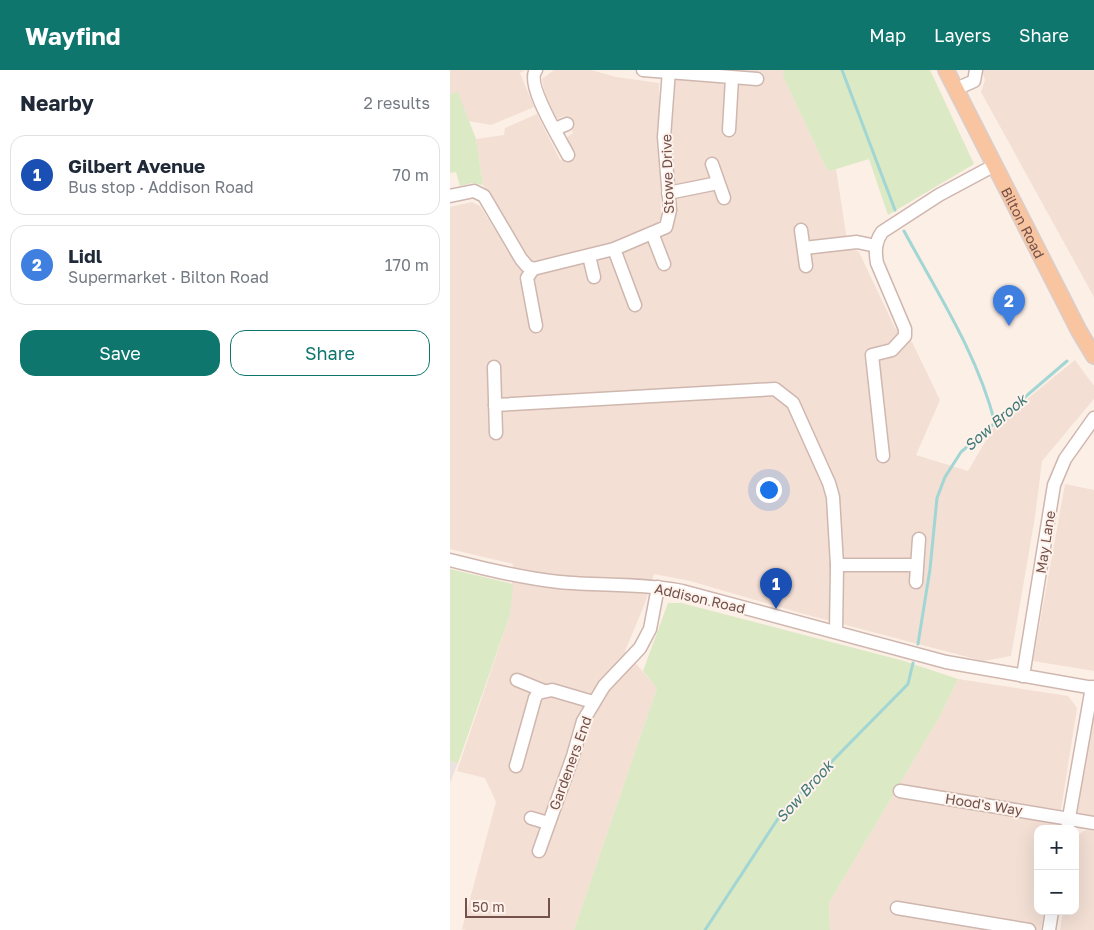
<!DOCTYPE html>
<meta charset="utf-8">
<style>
body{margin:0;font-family:"Golos Text",sans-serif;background:#f2f2f3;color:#1f2937}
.controls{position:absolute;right:15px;bottom:15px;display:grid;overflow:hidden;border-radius:10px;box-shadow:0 5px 20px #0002}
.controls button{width:45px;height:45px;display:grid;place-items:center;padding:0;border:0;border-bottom:1px solid #e0e1e3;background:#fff;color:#1f2937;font:25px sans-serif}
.scale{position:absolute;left:15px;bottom:12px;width:85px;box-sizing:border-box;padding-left:5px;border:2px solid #74514b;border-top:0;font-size:14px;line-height:18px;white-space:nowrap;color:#74514b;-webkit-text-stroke:4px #fef3ec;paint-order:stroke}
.you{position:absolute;left:318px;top:419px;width:18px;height:18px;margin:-12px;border:4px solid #fff;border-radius:50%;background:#1a73e8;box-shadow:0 0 0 8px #1a73e833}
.badge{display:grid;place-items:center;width:32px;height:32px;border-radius:50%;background:#0f766e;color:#fff;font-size:16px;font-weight:700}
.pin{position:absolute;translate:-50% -41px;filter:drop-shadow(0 1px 2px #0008)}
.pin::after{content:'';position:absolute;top:26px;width:18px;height:15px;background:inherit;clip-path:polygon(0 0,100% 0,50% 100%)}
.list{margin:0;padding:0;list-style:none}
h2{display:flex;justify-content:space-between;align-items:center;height:65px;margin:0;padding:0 20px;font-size:21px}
h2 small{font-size:16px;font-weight:400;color:#747a83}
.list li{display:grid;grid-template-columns:32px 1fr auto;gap:15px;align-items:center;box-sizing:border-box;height:80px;margin:0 10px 10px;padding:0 10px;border:1px solid #e0e1e3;border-radius:15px}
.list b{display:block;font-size:19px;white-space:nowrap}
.list p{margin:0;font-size:16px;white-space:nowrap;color:#747a83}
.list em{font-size:16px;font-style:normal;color:#747a83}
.actions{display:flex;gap:10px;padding:15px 20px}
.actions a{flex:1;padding:11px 0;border:1px solid #0f766e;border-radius:15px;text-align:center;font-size:18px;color:#0f766e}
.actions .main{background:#0f766e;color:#fff}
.map{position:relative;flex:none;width:644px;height:860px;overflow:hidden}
header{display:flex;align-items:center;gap:30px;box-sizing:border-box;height:70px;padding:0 25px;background:#0f766e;color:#fff}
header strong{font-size:24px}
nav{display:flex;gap:28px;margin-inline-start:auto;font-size:18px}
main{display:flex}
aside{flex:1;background:#fff}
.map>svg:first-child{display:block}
.residential{fill:#f3dfd4}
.industrial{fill:#ece3e0}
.green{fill:#dbe9c4}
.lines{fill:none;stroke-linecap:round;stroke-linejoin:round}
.stream{stroke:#a1d6d4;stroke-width:3}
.minor-casing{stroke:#cfb7af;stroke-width:15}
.major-casing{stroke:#d8cecd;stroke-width:18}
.minor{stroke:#fff;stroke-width:12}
.major{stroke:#f8c5a0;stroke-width:15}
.labels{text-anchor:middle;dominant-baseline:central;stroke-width:4;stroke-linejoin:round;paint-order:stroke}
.street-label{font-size:14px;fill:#74514b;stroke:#fef3ec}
.water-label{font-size:15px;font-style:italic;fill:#407977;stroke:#fef3ec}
</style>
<header>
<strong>Wayfind</strong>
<nav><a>Map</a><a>Layers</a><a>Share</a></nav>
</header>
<main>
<aside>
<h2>Nearby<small>2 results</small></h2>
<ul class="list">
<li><span class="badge" style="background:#1a4fb4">1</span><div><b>Gilbert Avenue</b><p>Bus stop · Addison Road</p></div><em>70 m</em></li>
<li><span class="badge" style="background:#3f7fe0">2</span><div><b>Lidl</b><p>Supermarket · Bilton Road</p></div><em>170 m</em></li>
</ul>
<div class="actions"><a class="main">Save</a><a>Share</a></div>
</aside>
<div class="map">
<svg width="644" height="860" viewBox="0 0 644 860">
<rect width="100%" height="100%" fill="#fcefe6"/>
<g class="residential">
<path d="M0 0H75L70 3 84 37 41 55 19 51 8 23 0 24Z"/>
<path d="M104 0H141L166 7 209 13 211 149 206 154 153 178 85 192 79 188 33 115 26 69 54 65 55 58 87 44 110 90 123 84 115 69 123 63 114 46 105 50 96 32 92 9Z"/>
<path d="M226 0H333V6L376 98 380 101 386 99 398 177 409 182 445 258 462 272 490 330 466 385 518 401 545 355 625 290 644 316V329L592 391 585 447 561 586 533 591 354 544 240 511 204 504 195 533 175 581 207 618 124 860H16L12 859 46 732 35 708 7 701 60 545 63 494 0 479V137L22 132 30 136 67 195 86 205 157 187 222 161 226 140 221 64Z"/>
<path d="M532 0H644V227L531 22 535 10Z"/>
<path d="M615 414 644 420V601L583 591Z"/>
<path d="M508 609 618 626 627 638 608 759H588V841H594L591 860H380L379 833 490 646Z"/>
<path d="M644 634V747L625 743Z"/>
<path d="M639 760 644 761V860H610L613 841H625L626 767 633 761Z"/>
</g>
<path class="industrial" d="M0 691 8 693 0 713Z"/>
<g class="green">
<path d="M333 0H480L524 94 438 145 419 89 380 101 376 98 333 6Z"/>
<path d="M8 22 26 69 33 115 22 113 10 116 6 102 0 103V24Z"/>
<path d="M0 499 63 514 60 545 8 693 0 691Z"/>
<path d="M218 533H231L454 591 508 609 490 646 379 833 380 860H124L207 618 193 601Z"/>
</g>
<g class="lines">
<g class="stream">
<path d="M392 0 445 140"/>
<path d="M454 161C488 224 527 283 545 353"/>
<path d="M468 574 480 499 487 428 495 407 511 382 617 291"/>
<path d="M255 860 333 741 458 614 463 593"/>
</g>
<g class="minor-casing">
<g id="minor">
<path d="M86 0C75 14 110 69 118 85"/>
<path d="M193 0 307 9"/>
<path d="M506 19 524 11 526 0"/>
<path d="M105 59 117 54"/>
<path d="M279 60 282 8"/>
<path d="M262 94 274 128"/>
<path d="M218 123 268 113"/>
<path d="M0 126 24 121 34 126 71 189 77 196 83 199 164 179 216 157 220 140 214 67 219 0"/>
<path d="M351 160 356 196"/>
<path d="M202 163 214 194"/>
<path d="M354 178 407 172 426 176"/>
<path d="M164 179 185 235"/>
<path d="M139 186 144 207"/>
<path d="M83 199 77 208 86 256"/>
<path d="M44 297 46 363"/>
<path d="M45 335 325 319 343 333 379 413 383 427 387 495 386 562"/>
<path d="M433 386 422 285 442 280 455 266V259L427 193C425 181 425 172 432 162L489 125 545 95"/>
<path d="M0 490C36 499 72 508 109 512 150 516 191 513 232 521L496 592 644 618"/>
<path d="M387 495H467"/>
<path d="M466 512 469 469"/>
<path d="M573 606 604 415 615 389 644 348"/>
<path d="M67 610 94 621"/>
<path d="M66 696 85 628 88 623 102 620 143 632"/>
<path d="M450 721 644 753"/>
<path d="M81 748 98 753"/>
<path d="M617 759 642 617"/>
<path d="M89 781 123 686 133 651 154 616 190 578 200 559 208 517"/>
<path d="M447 838 579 860"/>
<path d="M599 860 602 841"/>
</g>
</g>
<g class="major-casing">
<g id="major">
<path id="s1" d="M496 0 629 261 644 286"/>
</g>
</g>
<use href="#minor" class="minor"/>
<use href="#major" class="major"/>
</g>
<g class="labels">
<g class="street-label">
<text transform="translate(217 104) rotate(-92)">Stowe Drive</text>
<text stroke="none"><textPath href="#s1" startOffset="171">Bilton Road</textPath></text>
<text transform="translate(595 472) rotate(-81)">May Lane</text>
<text transform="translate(250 528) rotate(13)">Addison Road</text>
<text transform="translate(120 693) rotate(-70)">Gardeners End</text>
<text transform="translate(534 734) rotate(9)">Hood's Way</text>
</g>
<g class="water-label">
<text transform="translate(545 352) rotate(-41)">Sow Brook</text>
<text transform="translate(354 721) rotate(-48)">Sow Brook</text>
</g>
</g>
</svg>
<div class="controls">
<button>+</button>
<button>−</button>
</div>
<div class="scale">50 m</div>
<div class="you"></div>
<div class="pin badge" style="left:326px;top:539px;background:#1a4fb4">1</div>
<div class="pin badge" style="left:559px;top:256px;background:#3f7fe0">2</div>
</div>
</main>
